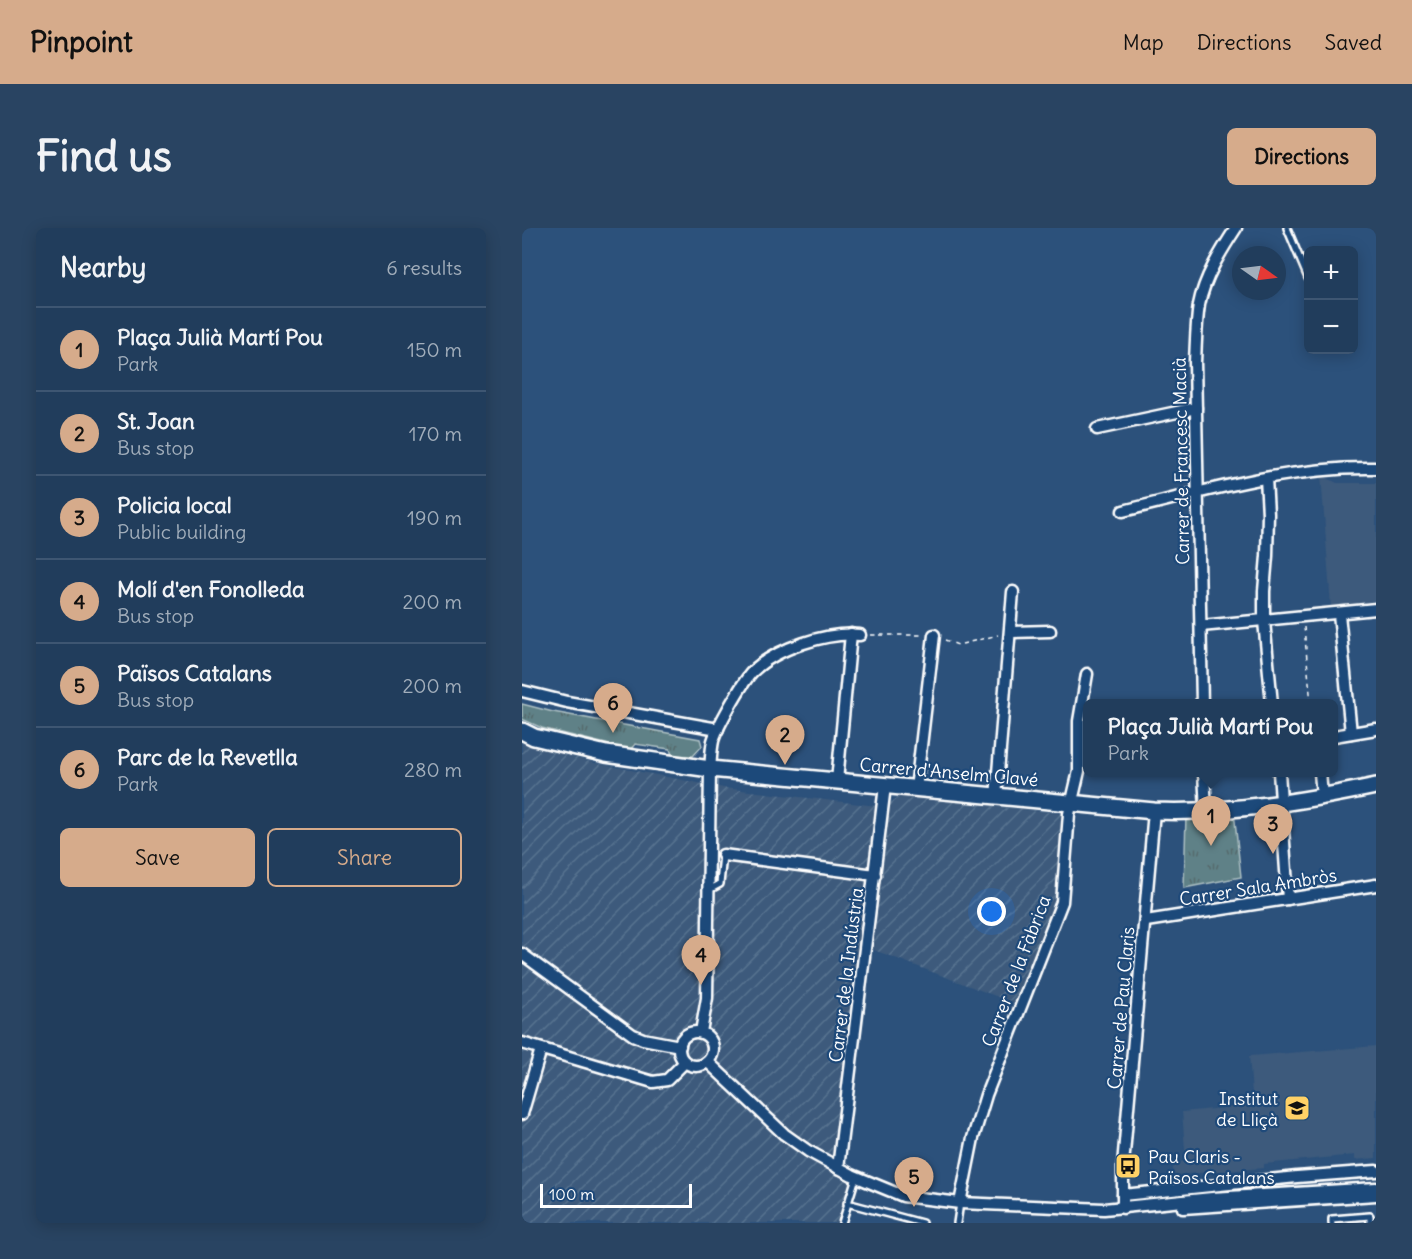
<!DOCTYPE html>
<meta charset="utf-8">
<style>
body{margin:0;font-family:Delius,sans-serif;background:#294462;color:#f1f3f6}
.controls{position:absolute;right:18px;top:18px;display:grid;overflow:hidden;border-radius:9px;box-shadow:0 3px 15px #0003}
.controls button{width:54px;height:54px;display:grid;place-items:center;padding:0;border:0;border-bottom:2px solid #3e5672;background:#213d5c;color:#f1f3f6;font:30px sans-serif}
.compass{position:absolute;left:710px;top:18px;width:54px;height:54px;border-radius:50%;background:#213d5c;box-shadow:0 3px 15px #0003;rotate:104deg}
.scale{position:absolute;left:18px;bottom:15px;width:152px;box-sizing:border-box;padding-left:6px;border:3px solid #fff;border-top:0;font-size:16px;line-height:21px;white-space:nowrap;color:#fff;-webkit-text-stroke:4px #1f4a7a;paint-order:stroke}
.you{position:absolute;left:470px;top:684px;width:21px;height:21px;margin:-15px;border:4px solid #fff;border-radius:50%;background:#1a73e8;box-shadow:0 0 0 9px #1a73e833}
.badge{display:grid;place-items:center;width:39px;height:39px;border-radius:50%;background:#d6ab8b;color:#111;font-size:20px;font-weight:700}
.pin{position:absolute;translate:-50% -50px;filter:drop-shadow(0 2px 3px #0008)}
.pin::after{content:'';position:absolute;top:32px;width:21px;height:18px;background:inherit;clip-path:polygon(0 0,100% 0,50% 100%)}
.popup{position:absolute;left:561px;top:471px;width:255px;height:78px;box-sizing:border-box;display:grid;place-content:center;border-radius:9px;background:#213d5c;filter:drop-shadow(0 2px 4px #0005);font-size:20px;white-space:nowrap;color:#a2aebb}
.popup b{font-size:22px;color:#f1f3f6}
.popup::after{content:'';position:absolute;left:50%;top:100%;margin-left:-12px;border:12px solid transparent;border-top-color:#213d5c}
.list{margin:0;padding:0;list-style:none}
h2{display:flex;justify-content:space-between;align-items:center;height:78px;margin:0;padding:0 24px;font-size:26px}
h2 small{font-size:20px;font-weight:400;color:#a2aebb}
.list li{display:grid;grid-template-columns:39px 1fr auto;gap:18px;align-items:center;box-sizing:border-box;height:84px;padding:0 24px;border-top:2px solid #3e5672}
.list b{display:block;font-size:22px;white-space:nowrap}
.list p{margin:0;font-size:20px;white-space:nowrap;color:#a2aebb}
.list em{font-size:20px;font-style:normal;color:#a2aebb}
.actions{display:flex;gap:12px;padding:18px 24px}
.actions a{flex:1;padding:14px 0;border:2px solid #d6ab8b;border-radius:9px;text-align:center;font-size:21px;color:#d6ab8b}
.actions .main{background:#d6ab8b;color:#111}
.map{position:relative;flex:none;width:854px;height:995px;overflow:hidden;border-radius:9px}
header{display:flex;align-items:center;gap:36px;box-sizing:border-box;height:84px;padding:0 30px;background:#d6ab8b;color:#111}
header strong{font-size:28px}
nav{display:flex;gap:33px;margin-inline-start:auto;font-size:21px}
.intro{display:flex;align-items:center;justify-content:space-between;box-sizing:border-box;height:144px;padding:0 36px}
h1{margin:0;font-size:42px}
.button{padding:15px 27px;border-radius:9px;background:#d6ab8b;color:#111;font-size:21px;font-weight:700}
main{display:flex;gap:36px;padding:0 36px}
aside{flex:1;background:#213d5c;border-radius:9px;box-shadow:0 3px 15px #0003}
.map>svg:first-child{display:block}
.built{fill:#3c5a7c}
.industrial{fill:url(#industrial-furrows)}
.grass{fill:url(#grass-tufts);stroke:#aec0c3;stroke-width:1.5}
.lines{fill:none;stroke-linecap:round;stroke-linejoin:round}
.lane-casing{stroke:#fff;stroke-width:10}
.street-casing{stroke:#fff;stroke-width:15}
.secondary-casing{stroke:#fff;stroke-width:20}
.path{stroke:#fff;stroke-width:1.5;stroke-dasharray:4.5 4.5;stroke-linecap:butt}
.lane{stroke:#1f4a7a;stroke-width:5}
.street{stroke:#1f4a7a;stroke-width:10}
.secondary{stroke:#1f4a7a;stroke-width:15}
.labels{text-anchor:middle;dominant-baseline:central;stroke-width:4.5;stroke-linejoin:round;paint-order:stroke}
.street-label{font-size:18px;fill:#fff;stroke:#1f4a7a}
.poi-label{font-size:18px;fill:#fff;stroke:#1f4a7a;text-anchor:end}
</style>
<header>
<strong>Pinpoint</strong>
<nav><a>Map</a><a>Directions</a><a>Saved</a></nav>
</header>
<div class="intro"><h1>Find us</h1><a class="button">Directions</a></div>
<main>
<aside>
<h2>Nearby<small>6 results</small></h2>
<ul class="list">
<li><span class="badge">1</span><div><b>Plaça Julià Martí Pou</b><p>Park</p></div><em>150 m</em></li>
<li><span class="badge">2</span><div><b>St. Joan</b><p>Bus stop</p></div><em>170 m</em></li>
<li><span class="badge">3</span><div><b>Policia local</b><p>Public building</p></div><em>190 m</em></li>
<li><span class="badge">4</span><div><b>Molí d'en Fonolleda</b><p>Bus stop</p></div><em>200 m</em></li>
<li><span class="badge">5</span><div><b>Països Catalans</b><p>Bus stop</p></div><em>200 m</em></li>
<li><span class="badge">6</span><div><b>Parc de la Revetlla</b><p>Park</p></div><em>280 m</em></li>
</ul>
<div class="actions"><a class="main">Save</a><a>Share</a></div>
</aside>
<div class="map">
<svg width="854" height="995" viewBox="0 0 854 995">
<defs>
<pattern id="industrial-furrows" width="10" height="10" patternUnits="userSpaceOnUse" patternTransform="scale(1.5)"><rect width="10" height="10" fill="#3c5a7c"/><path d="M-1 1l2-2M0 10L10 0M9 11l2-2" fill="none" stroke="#597390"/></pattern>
<pattern id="grass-tufts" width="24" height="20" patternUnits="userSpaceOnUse" patternTransform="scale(1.5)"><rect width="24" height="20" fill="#5e8187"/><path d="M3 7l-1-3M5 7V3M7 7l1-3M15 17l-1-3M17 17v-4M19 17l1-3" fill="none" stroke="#56696c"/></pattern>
</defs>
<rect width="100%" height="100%" fill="#2c517b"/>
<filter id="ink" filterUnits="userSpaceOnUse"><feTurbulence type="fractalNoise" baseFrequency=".0167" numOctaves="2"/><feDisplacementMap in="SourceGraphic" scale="12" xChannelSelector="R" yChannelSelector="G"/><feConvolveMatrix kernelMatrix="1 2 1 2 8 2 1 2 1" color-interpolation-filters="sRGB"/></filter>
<g filter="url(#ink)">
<g class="built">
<path d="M799 247 815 255H854V373L809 379Z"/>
<path d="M854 818V930L833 932V927L742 936V940L652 947 650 935 664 933 660 884 731 877 727 828Z"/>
</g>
<path class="industrial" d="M0 515 73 535 202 560 355 578 369 574 378 568 547 586 542 657 500 778 344 719 316 947 328 953 317 995H0Z"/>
<g class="grass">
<path d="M0 476 31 484 178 511 180 518 171 528 150 527 148 521 113 516 108 522 20 500 0 491Z"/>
<path d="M712 584 719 649 662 660 664 588Z"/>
</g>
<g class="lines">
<g class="lane-casing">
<g id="lane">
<path d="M765 0 786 50"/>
<path d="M185 663 198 656 201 627"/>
<path d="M325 975 400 995"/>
<path d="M320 995 334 949"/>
<path d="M435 995 438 975"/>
<path d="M810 995V991L848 988V995"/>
</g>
</g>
<g class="street-casing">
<g id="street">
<path d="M575 201 674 180"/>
<path d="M744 250 746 286 745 328 742 363V393L750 476"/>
<path d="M601 283C684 263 768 238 854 240"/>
<path d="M817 386 829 505"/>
<path d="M679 398 854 381"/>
<path d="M489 404 528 403"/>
<path d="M0 463 45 474 196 501"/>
<path d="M680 476 673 134C674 115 674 96 677 77 682 50 699 23 714 0"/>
<path d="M812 508 854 501"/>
<path d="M682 544 684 583"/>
<path d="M757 544 766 671"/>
<path d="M798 544 800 568"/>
<path d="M315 553 329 406"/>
<path d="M394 561 412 407"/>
<path d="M474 569 491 364"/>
<path d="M201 627 353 647"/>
<path d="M624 693 854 657"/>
<path d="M0 726 111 807 121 811 158 818"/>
<path d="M179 804 185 770 188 541C189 532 189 522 191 513 195 499 220 455 230 444 254 420 305 404 338 407"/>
<circle cx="174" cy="821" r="17"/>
<path d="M0 815 131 854 145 852 163 834"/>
<path d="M186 834 262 906 286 923 330 947 381 968 438 975 582 981 690 970 854 960"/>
<path d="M0 886 19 821"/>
<path d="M316 940 363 558"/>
<path d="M601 967 775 949 854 943"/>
<path d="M438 975 451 910 464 867 540 674 547 586 557 543V493L565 446"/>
<path d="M601 980V937L632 583"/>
<path d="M661 980 854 967"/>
</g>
</g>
<g class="secondary-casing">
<path id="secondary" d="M0 503 12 509 84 526 188 541 632 583C706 586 782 573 854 558"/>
</g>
<g class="path">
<path d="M782 399 789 476"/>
<path d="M349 407H401"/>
<path d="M423 412 436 417 476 407"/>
</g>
<use href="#lane" class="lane"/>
<use href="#street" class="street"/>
<use href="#secondary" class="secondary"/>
</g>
</g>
<defs>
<g id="school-square" transform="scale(1.35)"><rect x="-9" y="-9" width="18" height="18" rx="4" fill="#ffd166" stroke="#1f4a7a"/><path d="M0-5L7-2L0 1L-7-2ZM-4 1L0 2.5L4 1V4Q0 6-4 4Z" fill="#111"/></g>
<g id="bus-square" transform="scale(1.35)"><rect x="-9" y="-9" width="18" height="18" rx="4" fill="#ffd166" stroke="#1f4a7a"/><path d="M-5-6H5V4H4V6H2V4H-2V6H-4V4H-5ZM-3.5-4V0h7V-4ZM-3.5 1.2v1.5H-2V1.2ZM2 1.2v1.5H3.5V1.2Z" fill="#111"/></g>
</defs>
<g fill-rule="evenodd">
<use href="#school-square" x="775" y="880"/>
<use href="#bus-square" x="606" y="938"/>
</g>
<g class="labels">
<g class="street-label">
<text transform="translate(659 233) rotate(-91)">Carrer de Francesc Macià</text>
<text transform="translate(427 544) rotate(5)">Carrer d'Anselm Clavé</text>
<text transform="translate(736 659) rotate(-9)">Carrer Sala Ambròs</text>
<text transform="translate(494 743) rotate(-69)">Carrer de la Fàbrica</text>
<text transform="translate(324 747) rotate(-83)">Carrer de la Indústria</text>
<text transform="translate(599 780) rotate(-85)">Carrer de Pau Claris</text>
</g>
<g class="poi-label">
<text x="756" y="870">Institut<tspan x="756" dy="21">de Lliçà</tspan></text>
<text x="626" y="928" text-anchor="start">Pau Claris -<tspan x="626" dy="21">Països Catalans</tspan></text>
</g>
</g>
</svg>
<div class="controls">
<button>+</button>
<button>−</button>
</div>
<svg class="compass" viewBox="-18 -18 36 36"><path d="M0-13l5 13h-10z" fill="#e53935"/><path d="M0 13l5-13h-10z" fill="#a2aebb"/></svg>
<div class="scale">100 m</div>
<div class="you"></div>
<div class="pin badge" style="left:689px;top:618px">1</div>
<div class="popup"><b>Plaça Julià Martí Pou</b>Park</div>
<div class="pin badge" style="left:263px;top:537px">2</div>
<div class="pin badge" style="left:751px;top:626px">3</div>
<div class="pin badge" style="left:179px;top:757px">4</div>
<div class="pin badge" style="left:392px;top:979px">5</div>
<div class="pin badge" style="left:91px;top:505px">6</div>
</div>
</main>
